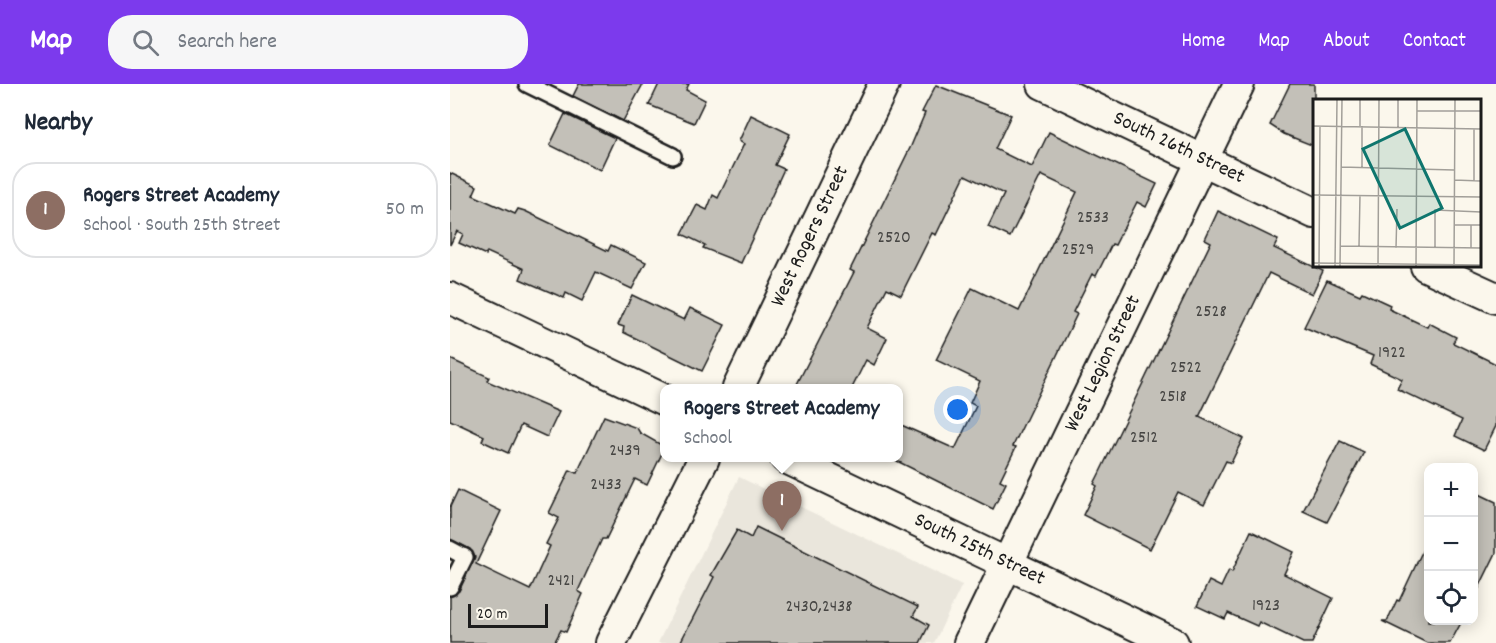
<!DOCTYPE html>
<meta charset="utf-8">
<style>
body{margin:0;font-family:Dekko,sans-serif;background:#f6f6f7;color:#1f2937}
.controls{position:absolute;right:18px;bottom:18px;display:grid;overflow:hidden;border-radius:12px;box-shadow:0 3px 15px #0003}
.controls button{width:54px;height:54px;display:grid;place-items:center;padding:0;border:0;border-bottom:2px solid #e0e1e3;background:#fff;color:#1f2937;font:30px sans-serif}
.scale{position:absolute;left:18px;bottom:15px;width:80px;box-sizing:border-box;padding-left:6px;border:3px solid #1c1c1c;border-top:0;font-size:16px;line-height:21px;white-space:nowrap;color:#1c1c1c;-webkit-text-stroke:4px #fbf7ec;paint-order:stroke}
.you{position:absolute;left:508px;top:326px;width:21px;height:21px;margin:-15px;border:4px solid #fff;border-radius:50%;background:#1a73e8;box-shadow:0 0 0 9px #1a73e833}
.badge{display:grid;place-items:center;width:39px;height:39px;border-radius:50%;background:#7c3aed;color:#fff;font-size:20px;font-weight:700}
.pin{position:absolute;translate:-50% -50px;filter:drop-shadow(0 2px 3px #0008)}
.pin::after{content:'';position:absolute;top:32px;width:21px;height:18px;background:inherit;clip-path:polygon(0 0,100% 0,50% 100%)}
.popup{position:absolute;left:210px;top:300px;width:243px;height:78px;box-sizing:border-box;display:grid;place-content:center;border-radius:12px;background:#fff;filter:drop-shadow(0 2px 4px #0005);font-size:20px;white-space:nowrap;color:#747a83}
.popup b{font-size:22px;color:#1f2937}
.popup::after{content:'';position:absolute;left:50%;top:100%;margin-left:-12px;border:12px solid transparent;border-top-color:#fff}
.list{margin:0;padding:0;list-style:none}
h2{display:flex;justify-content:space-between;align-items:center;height:78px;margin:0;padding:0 24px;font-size:26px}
h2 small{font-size:20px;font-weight:400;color:#747a83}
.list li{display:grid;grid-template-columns:39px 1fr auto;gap:18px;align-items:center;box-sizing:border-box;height:96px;margin:0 12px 12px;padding:0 12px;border:2px solid #e0e1e3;border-radius:24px}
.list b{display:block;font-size:22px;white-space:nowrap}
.list p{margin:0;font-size:20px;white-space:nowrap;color:#747a83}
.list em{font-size:20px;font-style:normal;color:#747a83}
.icon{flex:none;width:33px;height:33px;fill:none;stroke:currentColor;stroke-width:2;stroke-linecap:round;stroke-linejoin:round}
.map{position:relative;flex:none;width:1046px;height:559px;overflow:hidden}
header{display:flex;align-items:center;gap:36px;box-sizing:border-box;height:84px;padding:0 30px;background:#7c3aed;color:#fff}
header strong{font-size:28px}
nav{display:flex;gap:33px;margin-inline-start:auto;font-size:21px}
.search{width:420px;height:54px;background:#f6f6f7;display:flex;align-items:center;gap:15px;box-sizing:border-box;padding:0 21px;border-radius:24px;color:#747a83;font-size:22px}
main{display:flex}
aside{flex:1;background:#fff}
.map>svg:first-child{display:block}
.built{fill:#eae6dc}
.building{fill:#c3c0b8;stroke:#1c1c1c;stroke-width:1.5}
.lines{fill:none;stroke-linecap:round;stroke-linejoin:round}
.lane-casing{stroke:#1c1c1c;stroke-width:20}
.street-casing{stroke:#1c1c1c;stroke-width:34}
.lane{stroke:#fbf7ec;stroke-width:15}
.street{stroke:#fbf7ec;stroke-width:30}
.labels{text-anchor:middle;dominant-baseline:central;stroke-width:6;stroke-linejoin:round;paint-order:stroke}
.number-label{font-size:18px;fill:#464543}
.street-label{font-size:21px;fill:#1c1c1c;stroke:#fbf7ec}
.inset-road{fill:none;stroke:#a29f99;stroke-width:1.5}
.view{fill:#0f766e;fill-opacity:0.15;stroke:#0f766e;stroke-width:3}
.inset-edge{fill:none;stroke:#1c1c1c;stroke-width:3}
</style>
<header>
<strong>Map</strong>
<div class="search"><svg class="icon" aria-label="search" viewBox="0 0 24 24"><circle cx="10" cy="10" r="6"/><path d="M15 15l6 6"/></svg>Search here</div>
<nav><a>Home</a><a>Map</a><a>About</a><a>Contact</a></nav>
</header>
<main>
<aside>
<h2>Nearby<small></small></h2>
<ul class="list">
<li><span class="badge" style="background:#8d6e63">1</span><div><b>Rogers Street Academy</b><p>School · South 25th Street</p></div><em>50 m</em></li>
</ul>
</aside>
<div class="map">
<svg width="1046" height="559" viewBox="0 0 1046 559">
<rect width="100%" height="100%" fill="#fbf7ec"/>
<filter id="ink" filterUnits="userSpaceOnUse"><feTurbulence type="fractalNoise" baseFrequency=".0167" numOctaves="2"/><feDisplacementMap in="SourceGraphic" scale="12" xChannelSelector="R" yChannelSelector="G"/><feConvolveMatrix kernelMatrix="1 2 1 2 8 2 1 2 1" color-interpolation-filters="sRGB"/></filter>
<g filter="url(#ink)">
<path class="built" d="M289 393 512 501 484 559H208Z"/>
<g class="building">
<path d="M129 0H193L173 37 123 12Z"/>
<path d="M209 0H239L236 6 255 16 244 39 199 21Z"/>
<path d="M840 0H864V62L834 50 820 41Z"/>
<path d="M486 1 561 31 545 65 582 83 599 48 707 100 696 123 687 118 665 161 662 160 646 192 642 190 623 228 627 230 563 362 566 363 550 396 556 399 543 425 441 374H449V340L505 365 526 322 520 319 530 297 486 276 522 204 569 227 627 108 591 91 560 153 538 143 554 110 515 91 486 151 482 149 451 211 437 204 417 244 437 254 424 281 416 276 402 304H345L404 188 400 186 461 62 475 29 472 28Z"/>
<path d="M115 30 165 54 150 86 100 61Z"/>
<path d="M301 31 340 50 325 81 334 85 291 179 253 164 255 161 232 150 247 121 257 126 263 111 268 114 294 60 289 57Z"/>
<path d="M0 89 27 102 23 111 65 130 68 125 75 127 158 167 161 161 196 178 182 205 146 188 132 217 116 209 114 214 70 195 74 185 37 168 36 171 9 159 13 150 7 147 0 161Z"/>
<path d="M768 127 828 156 824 164 873 187 862 210 819 189 749 333 793 354 781 379 776 377 754 421 728 408 700 465 633 431 647 402 644 400 649 390 761 158 755 155Z"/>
<path d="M877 196 910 211 912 208 940 221 939 225 977 243 979 239 1006 253 1003 259 1046 280V342L1034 366 1005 352 1012 336 947 305 952 295 920 280 923 272 854 243Z"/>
<path d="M182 211 234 236 240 224 275 241 252 287 173 248 174 243 168 241Z"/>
<path d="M0 275 39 293 37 297 109 328 97 353 71 341 58 369 32 357 34 352 0 336Z"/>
<path d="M154 332 187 344 190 349 215 363 197 401 185 395 156 455H152L128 507 133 510 116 548 111 546 104 559H0V513L9 507 25 473 20 465 0 455V423L8 406 51 427 26 480 80 506 100 462 96 460 109 434 99 429 120 386 127 389Z"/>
<path d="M890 357 914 368 877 438 853 427Z"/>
<path d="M1023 407 1046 418V469L1023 516Z"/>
<path d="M306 443 468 523 463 532 479 541 470 559H230L264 493 261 491 287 446 301 454Z"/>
<path d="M801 447 844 468 834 490 883 514 862 559H853L809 538 807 542 778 529 775 535 747 522 759 497 771 503 779 486 782 488Z"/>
<path d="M978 455V537H1012L1000 559H977L932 537H937L947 516 949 517Z"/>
</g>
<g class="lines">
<g class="lane-casing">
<g id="lane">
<path d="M77 0 223 72"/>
<path d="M0 465 15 473 0 503"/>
</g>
</g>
<g class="street-casing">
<g id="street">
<path id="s1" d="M593 0 864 129"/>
<path d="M976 182 1046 214"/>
<path d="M0 214 215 316"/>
<path id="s2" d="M288 304 434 0"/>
<path id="s3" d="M336 374 723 559"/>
<path d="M161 559 254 374"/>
<path id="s4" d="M519 559 789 0"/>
</g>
</g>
<use href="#lane" class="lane"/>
<use href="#street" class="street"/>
</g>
</g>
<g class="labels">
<g class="number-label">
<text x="643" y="134">2533</text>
<text x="444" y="154">2520</text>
<text x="628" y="166">2529</text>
<text x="761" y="228">2528</text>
<text x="942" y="269">1922</text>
<text x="736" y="284">2522</text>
<text x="723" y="313">2518</text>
<text x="694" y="354">2512</text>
<text x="175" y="367">2439</text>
<text x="156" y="401">2433</text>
<text x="111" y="497">2421</text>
<text x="816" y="522">1923</text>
<text x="369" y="523">2430,2438</text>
</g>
<g class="street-label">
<text stroke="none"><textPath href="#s1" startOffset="150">South 26th Street</textPath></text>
<text stroke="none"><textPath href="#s2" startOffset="168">West Rogers Street</textPath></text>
<text stroke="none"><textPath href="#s4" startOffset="310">West Legion Street</textPath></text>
<text stroke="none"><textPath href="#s3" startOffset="214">South 25th Street</textPath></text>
</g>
</g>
<g transform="translate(863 15)">
<rect width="168" height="168" fill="#fbf7ec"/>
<path class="inset-road" d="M104 12H168M0 27 168 30M47 27V0M85 28V0M28 68 141 71M49 69V27M141 81 168 82M161 82V30M0 96 168 98M141 126H168M27 147 168 149M46 147 47 96M83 149 84 110M122 149V111L168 113M158 149V126M0 164 168 166M141 167 142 0M6 168 7 27M22 168 24 0M27 168 29 0M65 168 66 0M103 168 104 0"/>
<path class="view" d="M92 30 129 109 87 129 50 50Z"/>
<rect width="168" height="168" class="inset-edge"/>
</g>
</svg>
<div class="controls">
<button>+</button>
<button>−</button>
<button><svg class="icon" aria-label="locate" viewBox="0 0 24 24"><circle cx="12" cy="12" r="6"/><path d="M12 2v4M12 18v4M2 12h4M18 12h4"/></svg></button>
</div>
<div class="scale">20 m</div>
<div class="you"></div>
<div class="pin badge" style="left:332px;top:447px;background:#8d6e63">1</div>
<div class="popup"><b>Rogers Street Academy</b>School</div>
</div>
</main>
